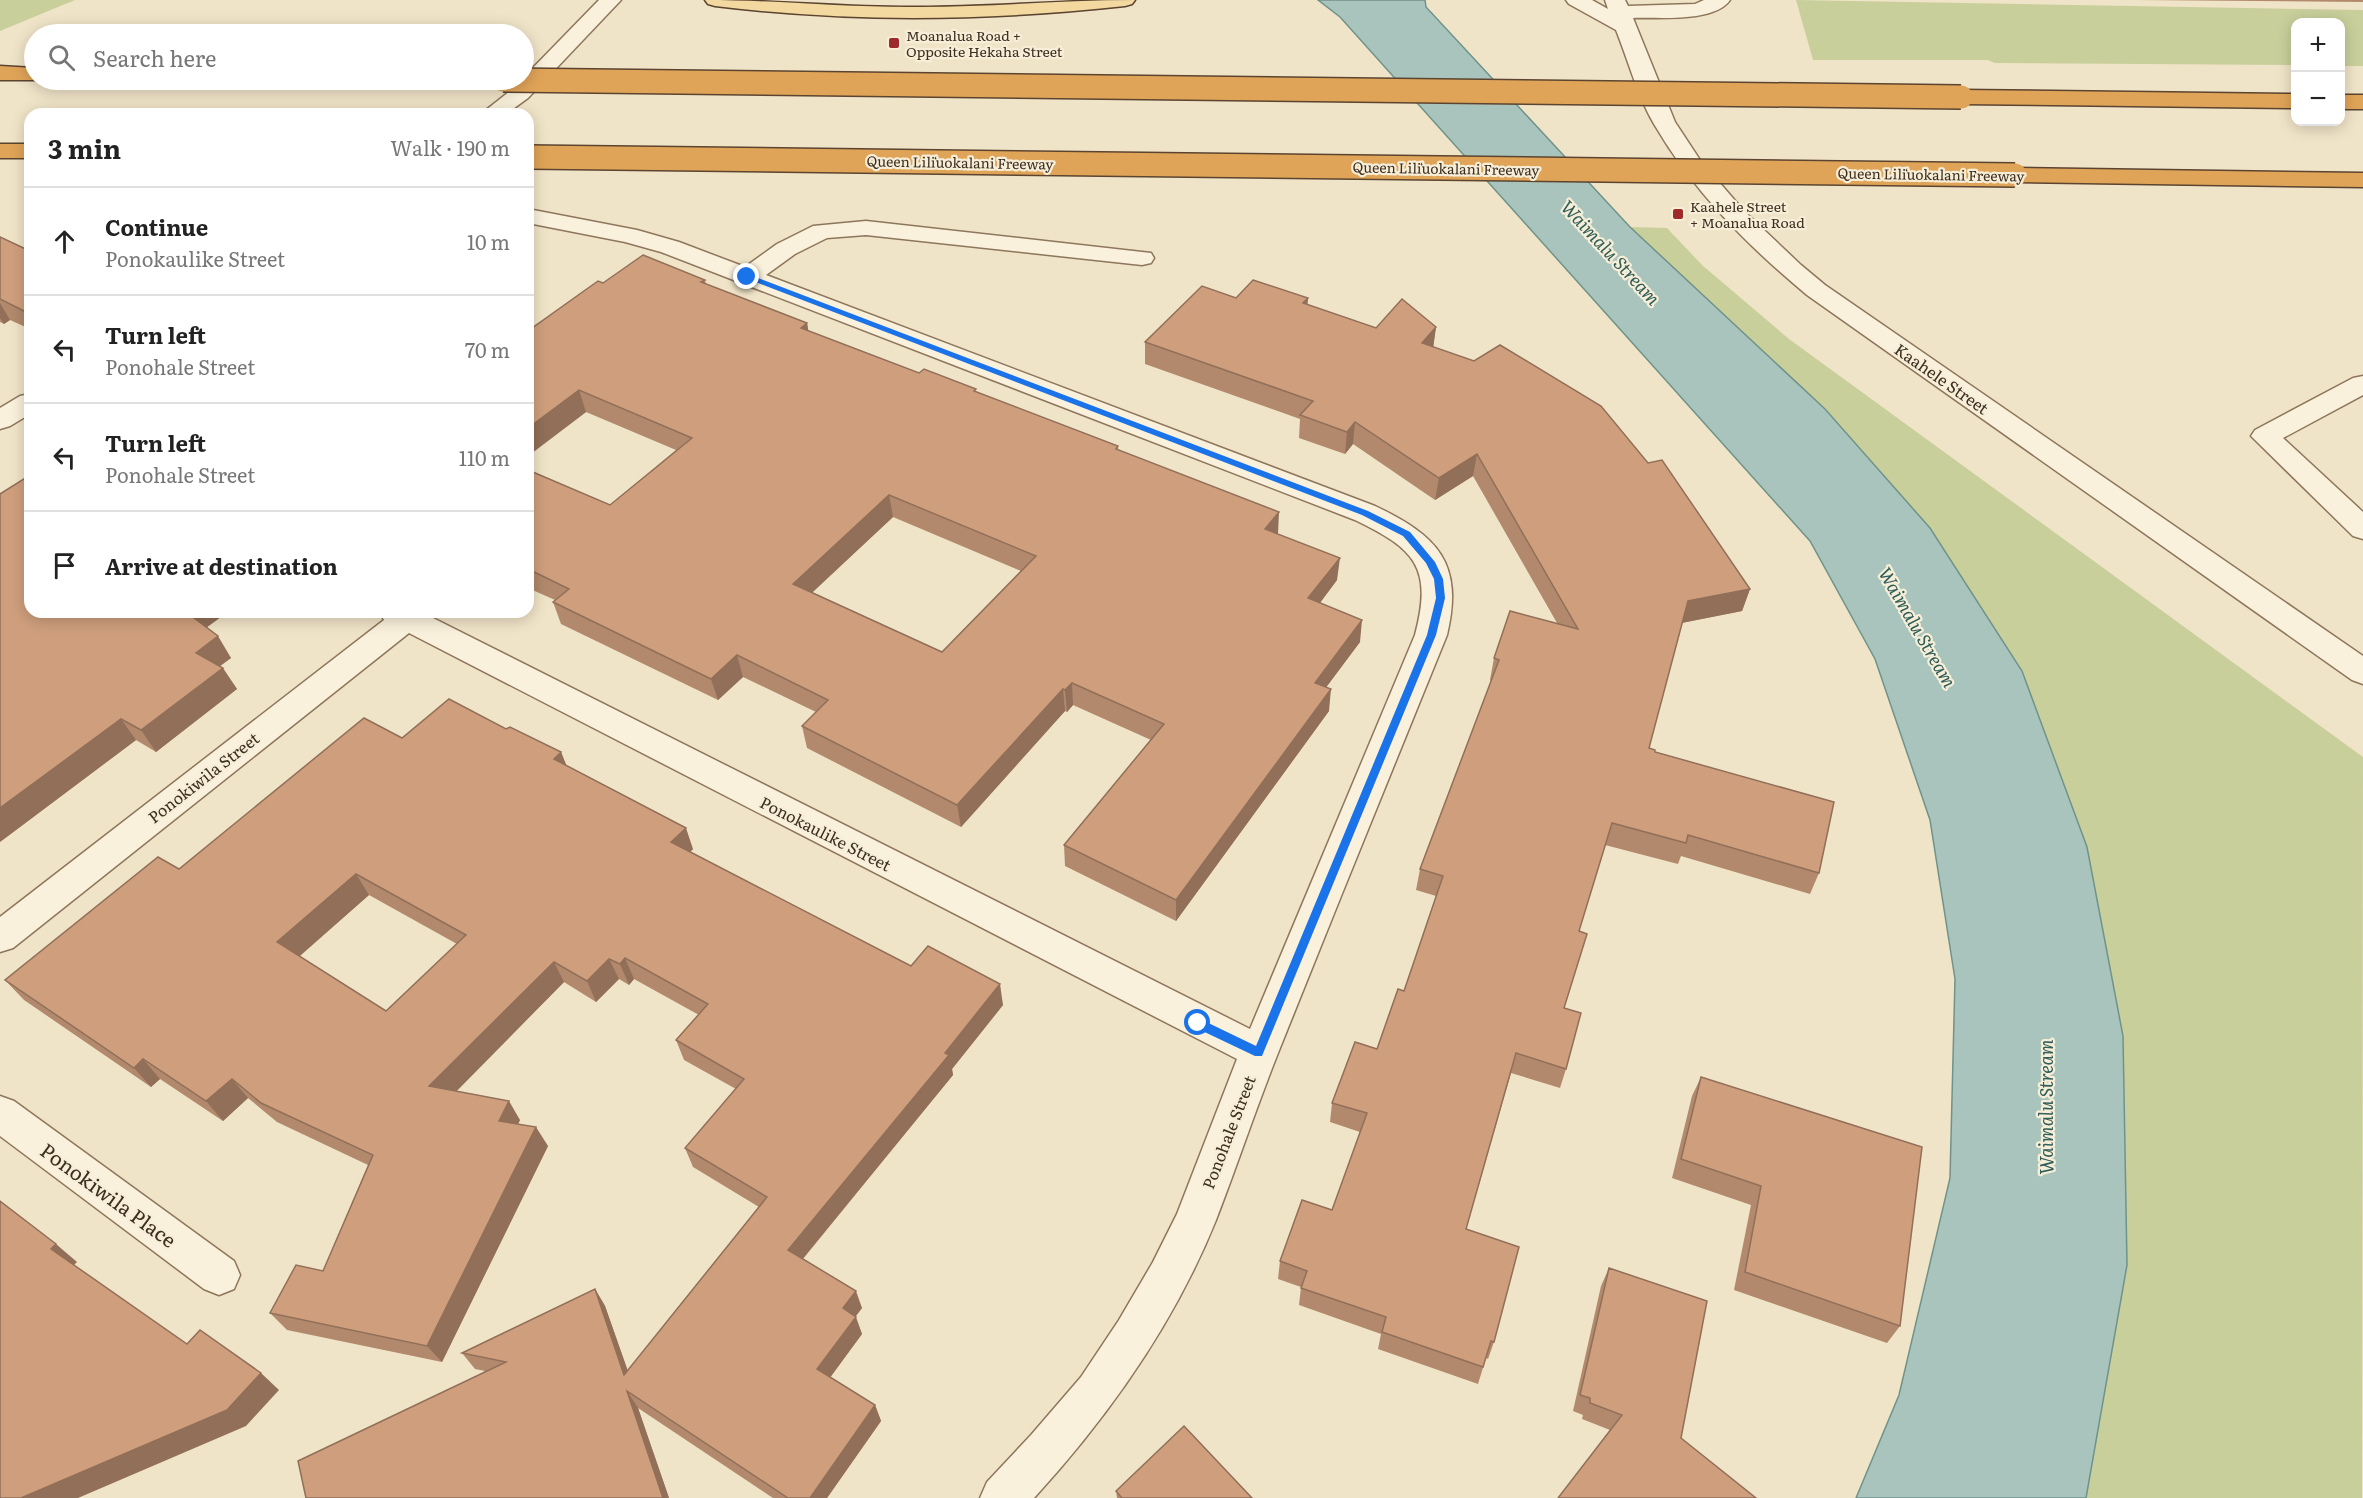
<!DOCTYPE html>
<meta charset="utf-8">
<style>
body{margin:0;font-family:Literata,serif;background:#f6f6f6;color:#222}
.controls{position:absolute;right:18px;top:18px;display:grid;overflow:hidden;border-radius:12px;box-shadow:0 3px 15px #0003}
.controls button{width:54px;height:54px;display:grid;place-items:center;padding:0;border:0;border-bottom:2px solid #e0e0e0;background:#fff;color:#222;font:30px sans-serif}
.stop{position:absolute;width:18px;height:18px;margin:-14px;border:4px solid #1a73e8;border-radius:50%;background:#fff}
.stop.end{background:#1a73e8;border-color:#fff;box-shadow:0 2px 6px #0008}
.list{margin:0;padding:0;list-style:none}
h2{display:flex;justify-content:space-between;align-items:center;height:78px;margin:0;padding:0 24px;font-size:26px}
h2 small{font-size:20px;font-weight:400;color:#767676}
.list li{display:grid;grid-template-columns:39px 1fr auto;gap:18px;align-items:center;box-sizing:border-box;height:108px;padding:0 24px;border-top:2px solid #e0e0e0}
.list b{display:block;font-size:22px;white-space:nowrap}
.list p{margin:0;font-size:20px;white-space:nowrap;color:#767676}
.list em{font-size:20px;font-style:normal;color:#767676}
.icon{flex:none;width:33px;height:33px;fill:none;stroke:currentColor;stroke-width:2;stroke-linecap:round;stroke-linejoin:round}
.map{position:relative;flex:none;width:2363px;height:1498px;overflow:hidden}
.search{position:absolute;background:#fff;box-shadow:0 3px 15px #0003;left:24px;top:24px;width:510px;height:66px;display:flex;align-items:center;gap:15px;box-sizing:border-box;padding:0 21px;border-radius:33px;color:#767676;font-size:22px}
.panel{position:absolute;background:#fff;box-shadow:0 3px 15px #0003;left:24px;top:108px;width:510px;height:510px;border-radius:18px}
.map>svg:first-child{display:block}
.green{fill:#c9cf9b}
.water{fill:#a9c4bc;stroke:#6f938a;stroke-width:1.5}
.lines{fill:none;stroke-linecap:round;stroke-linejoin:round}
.minor-casing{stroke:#8d765c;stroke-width:3}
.major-casing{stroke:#5b4430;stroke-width:3}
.highway-casing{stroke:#5b4430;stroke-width:3}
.minor{fill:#faf1dc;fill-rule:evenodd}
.major{fill:#f3d9a0;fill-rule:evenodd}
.highway{fill:#e0a458;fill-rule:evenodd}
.highway-bridge-casing{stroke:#5b4430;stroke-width:26;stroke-linecap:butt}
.highway-bridge{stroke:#e0a458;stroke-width:23}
.wall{fill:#b2896c;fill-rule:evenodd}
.shaded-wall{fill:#916f58}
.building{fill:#cf9f7d;stroke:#916f58;stroke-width:1.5;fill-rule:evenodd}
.route{fill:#1a73e8}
.poi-dot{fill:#9e2a2b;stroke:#f7eed8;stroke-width:2}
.labels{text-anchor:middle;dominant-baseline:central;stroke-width:4.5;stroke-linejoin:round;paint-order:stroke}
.far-poi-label{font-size:14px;fill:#3d2e20;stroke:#f7eed8;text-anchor:start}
.far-street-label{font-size:14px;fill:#3d2e20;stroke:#f7eed8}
.street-label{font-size:16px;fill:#3d2e20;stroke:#f7eed8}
.water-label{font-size:18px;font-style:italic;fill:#2f5d5a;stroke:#f7eed8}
.near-street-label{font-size:20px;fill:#3d2e20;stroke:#f7eed8}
</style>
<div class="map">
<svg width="2363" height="1498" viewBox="0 0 2363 1498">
<rect width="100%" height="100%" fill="#f0e4c8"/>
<g class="green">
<path d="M0 0H75L0 31Z"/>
<path d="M1796 0 2363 10V66H2341L2340 22H2296L2295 65 1995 63 1988 60H1813Z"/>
<path d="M1630 227 1667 228 1702 265 1789 339 2363 757 2362 1498H2086L2127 1265 2123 1036 2087 847 2022 671 1930 528 1825 409Z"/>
</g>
<path class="water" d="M1318 0H1425L1426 7 1630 227 1825 409 1930 528 2022 671 2087 847 2123 1036 2127 1265 2086 1498H1856L1899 1395 1950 1178 1955 979 1930 820 1875 659 1810 541 1340 17Z"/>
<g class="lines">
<g class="minor-casing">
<g id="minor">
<path d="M599 0H621L528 98 506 114H481L524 80V77Z"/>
<path d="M1566 0H1592L1608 9 1605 0H1625L1628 6 1695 4 1704 0H1730C1714 23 1658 17 1633 18L1675 122 1700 160 1744 211 1801 265 1825 285 2363 656V684L2352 680 1807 295C1748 246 1693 191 1654 124 1638 97 1628 60 1616 30L1569 4Z"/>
<path d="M528 209 637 230 679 242 745 267 777 244 813 226 866 221 1151 253 1154 258 1151 263 1142 265 866 235 827 238 795 254 766 275 1375 506C1438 536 1464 563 1447 635 1391 773 1335 910 1280 1048 1257 1105 1238 1163 1216 1220 1174 1324 1109 1416 1034 1498H980L987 1482 1031 1435 1081 1377 1119 1320 1153 1262 1177 1214 1237 1059 409 633 13 948 0 952V917L384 620 380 612H421L1250 1029 1415 635C1433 567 1415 549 1355 520L661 252 625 242 528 223Z"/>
<path d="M2363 376V395L2283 438 2363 512V539L2353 536 2251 436 2255 430 2353 378Z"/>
<path d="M30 394V414L10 426 0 429V408L20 396Z"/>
<path d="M0 1096 14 1101 234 1261 240 1275 234 1289 219 1295 204 1289 0 1136Z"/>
</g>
</g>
<g class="major-casing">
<path id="major" d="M705 0C777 0 848 8 920 7 992 7 1063 0 1135 0L1132 4 1125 6C988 21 852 23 715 6L708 4Z"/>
</g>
<g class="highway-casing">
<g id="highway">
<path d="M0 66 34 68V80H38H0Z"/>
<path d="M1961 90 2296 94V108L1961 104 1953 102 1950 97 1953 92Z"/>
<rect x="2340" y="95" width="23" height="14"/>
<rect x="0" y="144" width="30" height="14"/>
<path d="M2015 168 2363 173V187L2015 182 2007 180 2003 175 2007 170Z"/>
</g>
</g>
<use href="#minor" class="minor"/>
<use href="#major" class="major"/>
<use href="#highway" class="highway"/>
<g class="highway-bridge-casing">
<g id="highway-bridge">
<path d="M503 80 1961 97"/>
<path d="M528 157 2015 175"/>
</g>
</g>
<use href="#highway-bridge" class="highway-bridge"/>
</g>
<g class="wall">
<path d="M2137 0H2363V2Z"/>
<path d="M0 237 30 251V329L10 320 4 324 0 322Z"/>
<path d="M705 280 706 284 807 323 808 331 919 373 977 392 1118 446V450L1278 534 1337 580 1320 603 1360 642 1326 687 1329 711 1176 921 1065 866 1064 845 1151 740 1073 705 1067 712 1065 711 961 827 807 748 802 726 816 712 743 677 718 700 561 624 553 602 555 600 528 588V470L610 505 676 450 586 412 528 456 603 283ZM893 517 1021 571 942 652 812 592Z"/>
<path d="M1236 298H1308L1307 305 1376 328 1436 327 1433 347 1750 589 1742 611 1682 623 1649 748 1819 873 1810 894 1681 856 1678 864 1605 845 1579 931 1564 1008 1566 1069 1560 1088 1511 1073 1466 1229 1494 1342 1488 1359 1486 1358 1478 1384 1378 1349 1381 1334 1299 1305 1301 1287 1278 1279 1280 1261 1332 1210 1360 1132 1330 1122 1332 1103 1377 1049 1404 991 1436 896 1416 890 1420 869 1491 681 1490 680 1494 658 1557 623 1473 476 1435 500 1353 444 1345 454 1299 438 1300 419 1145 364V342Z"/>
<path d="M206 628 231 658 220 666 237 689 156 752 136 740 0 842Z"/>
<path d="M506 729 561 752 566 766 693 849 690 852 911 966 1003 1005 952 1069 953 1075 803 1259 862 1308 855 1317 862 1334 830 1377 875 1405 881 1421 827 1498H773L638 1408 669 1498H306L485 1371 475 1369 462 1353 595 1289 605 1306 628 1371 759 1207 693 1167 685 1148 736 1089 684 1060 676 1040 699 1015 634 979 629 985 619 979 596 1002 564 982 456 1091 520 1120 518 1124 548 1146 442 1362 287 1330 270 1313 323 1271 368 1165 277 1122 248 1098 223 1121 160 1079 151 1087 24 1000 5 980 179 869 402 738ZM369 895 457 944 386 1011 299 956Z"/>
<path d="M1701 1077 1900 1326 1887 1343 1734 1290 1751 1205 1672 1178 1692 1096Z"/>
<path d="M1609 1268 1707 1301 1610 1430 1582 1419 1583 1415 1573 1411 1601 1286Z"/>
<path d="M1116 1491 1252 1498H1117Z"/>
</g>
<g class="shaded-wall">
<path d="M1308 298 1306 320 1303 303Z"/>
<path d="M0 303 10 320 4 324 0 318Z"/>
<path d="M30 309V319L26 312Z"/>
<path d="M807 323 811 345 801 328Z"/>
<path d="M1436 327 1433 349 1422 343Z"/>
<path d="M579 390 586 412 528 456V428Z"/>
<path d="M1355 422 1353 444 1345 454 1347 432Z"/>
<path d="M1477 454 1473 476 1435 500 1439 478Z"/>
<path d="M889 495 893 517 798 606 793 584Z"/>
<path d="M1279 512 1278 534 1265 529Z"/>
<path d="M1340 558 1337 580 1307 620 1308 598Z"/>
<path d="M1750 589 1742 611 1681 623 1688 601Z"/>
<path d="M185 612H228L199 633Z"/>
<path d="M1362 620 1360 642 1313 705 1315 683Z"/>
<path d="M218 636 231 658 209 674 196 653Z"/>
<path d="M737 655 743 677 718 700 711 679Z"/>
<path d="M223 668 237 689 156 752 141 730Z"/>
<path d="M1072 683 1073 705 1067 712 1065 690Z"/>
<path d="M1063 689 1065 711 961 827 957 805Z"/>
<path d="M1331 689 1329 711 1176 921V900Z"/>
<path d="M121 719 136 740 0 842V808Z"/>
<path d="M561 752 570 774 554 759Z"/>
<path d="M686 828 693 849 679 863 671 842Z"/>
<path d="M356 874 369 895 292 963 277 942Z"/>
<path d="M625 958 634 979 629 985 620 964Z"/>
<path d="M609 959 619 979 596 1002 587 981Z"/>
<path d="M554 962 564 982 442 1106 429 1086Z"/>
<path d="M1000 984 1003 1005 952 1069 953 1075 795 1268 788 1250Z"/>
<path d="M143 1059 160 1079 151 1087 134 1068Z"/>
<path d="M232 1079 248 1098 223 1121 206 1101Z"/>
<path d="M509 1101 520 1120 510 1140 499 1121Z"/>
<path d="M536 1127 548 1146 442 1362 427 1346Z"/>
<path d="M56 1244 77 1262 72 1267 51 1249Z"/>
<path d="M595 1289 605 1306 635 1392 624 1375Z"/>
<path d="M856 1291 862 1308 849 1325 843 1308Z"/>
<path d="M856 1317 862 1334 824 1386 817 1369Z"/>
<path d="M261 1373 279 1390 246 1426 78 1498H21Z"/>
<path d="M627 1391 638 1408 669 1498H663Z"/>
<path d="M875 1405 881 1421 827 1498H810Z"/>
</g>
<g class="building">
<path d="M0 237 30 251V309L26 312 0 299Z"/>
<path d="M643 255 705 280 701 282 807 323 801 328 919 373 924 369 976 389 974 391 1118 446 1116 449 1279 512 1265 529 1340 558 1308 598 1362 620 1315 683 1331 689 1176 900 1064 845 1164 724 1072 683 1065 690 1063 689 957 805 802 726 828 700 737 655 711 679 553 602 569 589 528 569V470L610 505 692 438 579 390 528 428V331L598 281 603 283ZM889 495 1036 556 942 652 793 584Z"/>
<path d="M1253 280 1308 298 1303 303 1376 328 1402 299 1436 327 1422 343 1474 361 1500 345 1601 406 1648 463 1662 460 1750 589 1688 601 1649 748 1655 750V752L1834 802 1819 873 1688 835 1686 843 1612 823 1579 931 1587 934 1564 1008 1581 1013 1566 1069 1516 1053 1466 1229 1519 1247 1494 1342 1491 1341 1483 1367 1382 1332 1386 1317 1301 1288 1307 1271 1280 1261 1302 1200 1332 1210 1367 1113 1332 1103 1355 1042 1377 1049 1398 989 1404 991 1443 876 1420 869 1499 660 1494 658 1510 611 1578 629 1477 454 1439 478 1355 422 1347 432 1300 415 1313 401 1145 342 1202 286 1236 298Z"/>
<path d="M30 475V612H186L218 636 196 653 223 668 141 730 121 719 0 808V494Z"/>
<path d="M449 699 506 729 510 727 561 752 554 759 686 828 671 842 911 966 928 946 1000 984 945 1053 949 1055 788 1250 856 1291 843 1308 856 1317 817 1369 875 1405 810 1498H788L627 1391 663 1498H306L298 1461 506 1362 462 1353 595 1289 624 1375 767 1197 685 1148 744 1079 676 1040 708 1004 625 958 620 964 609 959 587 981 554 962 429 1086 509 1101 499 1121 536 1127 427 1346 270 1313 296 1265 323 1271 373 1155 261 1103 232 1079 206 1101 143 1059 134 1068 5 980 158 857 179 869 364 718 402 738ZM356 874 466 935 386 1011 277 942Z"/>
<path d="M1701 1077 1922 1147 1900 1326 1745 1272 1761 1186 1681 1159Z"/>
<path d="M0 1201 56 1244 51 1249 187 1344 200 1330 261 1373 227 1410 21 1498H0Z"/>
<path d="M1609 1268 1707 1301 1681 1438 1756 1498H1558L1622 1415 1590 1403V1398L1580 1395Z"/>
<path d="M1184 1426 1252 1498H1122L1116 1491Z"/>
</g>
<path class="route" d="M745 275H750L1368 511 1410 532 1435 562 1443 579 1445 598 1436 635 1262 1056H1255L1194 1027 1193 1023 1198 1018 1256 1046 1427 635 1436 598 1434 579 1426 563 1403 536 1362 515 745 278Z"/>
<g class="poi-dot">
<rect x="888" y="37" width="12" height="12" rx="3"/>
<rect x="1672" y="208" width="12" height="12" rx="3"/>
</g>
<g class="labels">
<g class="far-poi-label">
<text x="906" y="35">Moanalua Road +<tspan x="906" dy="16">Opposite Hekaha Street</tspan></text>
<text x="1690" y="206">Kaahele Street<tspan x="1690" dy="16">+ Moanalua Road</tspan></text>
</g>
<g class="far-street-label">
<text transform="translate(960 162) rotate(1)">Queen Liliʻuokalani Freeway</text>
<text transform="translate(1446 168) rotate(1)">Queen Liliʻuokalani Freeway</text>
<text transform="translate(1931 174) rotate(1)">Queen Liliʻuokalani Freeway</text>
</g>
<g class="street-label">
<text transform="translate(1942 378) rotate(35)">Kaahele Street</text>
<text transform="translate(203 777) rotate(-38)">Ponokiwila Street</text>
<text transform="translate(826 833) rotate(27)">Ponokaulike Street</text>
<text transform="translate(1228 1132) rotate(-69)">Ponohale Street</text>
</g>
<g class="water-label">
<text transform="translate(1611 252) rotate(47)">Waimalu Stream</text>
<text transform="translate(1918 627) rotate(60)">Waimalu Stream</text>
<text transform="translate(2045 1107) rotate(-90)">Waimalu Stream</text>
</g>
<g class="near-street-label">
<text transform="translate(109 1194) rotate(36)">Ponokiwila Place</text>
</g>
</g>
</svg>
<div class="controls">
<button>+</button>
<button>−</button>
</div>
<div class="stop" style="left:1198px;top:1023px"></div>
<div class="stop end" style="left:747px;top:277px"></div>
<div class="search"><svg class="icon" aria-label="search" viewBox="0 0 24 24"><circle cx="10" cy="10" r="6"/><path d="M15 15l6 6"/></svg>Search here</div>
<section class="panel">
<h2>3 min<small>Walk · 190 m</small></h2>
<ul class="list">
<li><svg class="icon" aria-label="ahead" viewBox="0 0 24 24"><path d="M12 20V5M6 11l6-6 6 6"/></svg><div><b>Continue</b><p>Ponokaulike Street</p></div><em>10 m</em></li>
<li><svg class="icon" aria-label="left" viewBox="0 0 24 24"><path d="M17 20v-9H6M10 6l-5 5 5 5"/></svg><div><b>Turn left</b><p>Ponohale Street</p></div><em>70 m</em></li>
<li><svg class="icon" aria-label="left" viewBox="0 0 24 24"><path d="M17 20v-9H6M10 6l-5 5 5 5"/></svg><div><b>Turn left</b><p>Ponohale Street</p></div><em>110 m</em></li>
<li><svg class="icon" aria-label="arrive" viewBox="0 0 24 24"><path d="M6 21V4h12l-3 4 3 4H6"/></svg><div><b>Arrive at destination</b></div></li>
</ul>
</section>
</div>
